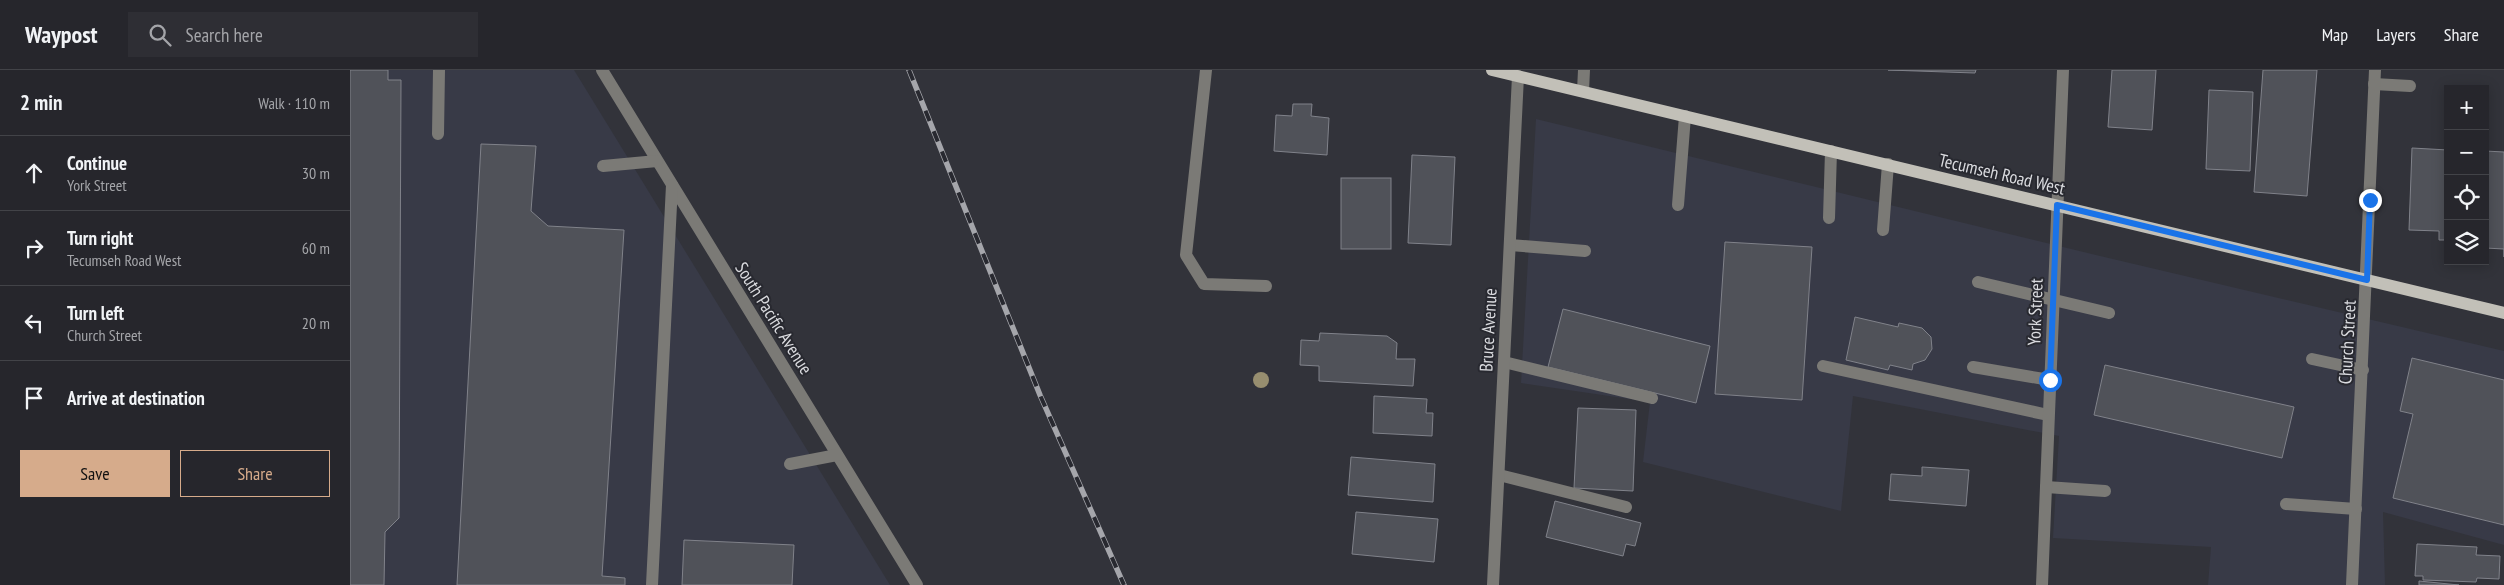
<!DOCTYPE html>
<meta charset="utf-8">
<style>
body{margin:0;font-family:"PT Sans Narrow",sans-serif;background:#2e2e34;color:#f1f3f6}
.controls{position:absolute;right:15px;top:15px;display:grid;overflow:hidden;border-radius:0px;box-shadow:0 2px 12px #0003}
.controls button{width:45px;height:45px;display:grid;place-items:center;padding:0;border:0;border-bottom:1px solid #424348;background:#26262c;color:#f1f3f6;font:25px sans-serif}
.stop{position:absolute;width:15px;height:15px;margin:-11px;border:4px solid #1a73e8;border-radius:50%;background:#fff}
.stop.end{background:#1a73e8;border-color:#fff;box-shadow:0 1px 5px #0008}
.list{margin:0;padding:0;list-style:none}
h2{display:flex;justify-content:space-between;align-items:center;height:65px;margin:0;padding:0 20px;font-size:21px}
h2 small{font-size:16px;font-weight:400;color:#a4a5a9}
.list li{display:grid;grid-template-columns:32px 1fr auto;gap:15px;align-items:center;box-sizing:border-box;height:75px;padding:0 20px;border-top:1px solid #424348}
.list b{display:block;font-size:19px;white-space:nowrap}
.list p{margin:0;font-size:16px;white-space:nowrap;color:#a4a5a9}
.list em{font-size:16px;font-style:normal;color:#a4a5a9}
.actions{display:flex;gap:10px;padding:15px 20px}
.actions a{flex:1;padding:11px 0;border:1px solid #d6ab8b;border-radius:0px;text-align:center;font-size:18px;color:#d6ab8b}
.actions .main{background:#d6ab8b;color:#111}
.icon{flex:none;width:28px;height:28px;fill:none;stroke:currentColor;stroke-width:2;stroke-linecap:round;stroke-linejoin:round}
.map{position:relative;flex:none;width:2154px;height:515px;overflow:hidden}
header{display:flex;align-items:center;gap:30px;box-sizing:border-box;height:70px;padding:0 25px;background:#26262c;border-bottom:1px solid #424348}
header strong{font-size:24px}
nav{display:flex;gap:28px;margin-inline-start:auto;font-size:18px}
.search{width:350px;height:45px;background:#2e2e34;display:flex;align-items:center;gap:12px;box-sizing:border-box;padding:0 18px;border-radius:0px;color:#a4a5a9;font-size:19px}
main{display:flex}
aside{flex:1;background:#26262c}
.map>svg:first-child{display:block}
.built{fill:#383a47}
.building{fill:#505259;stroke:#80828a}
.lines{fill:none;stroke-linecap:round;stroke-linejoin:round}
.minor{stroke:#7b7a76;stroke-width:12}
.major{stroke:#c2c0b8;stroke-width:12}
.rail-casing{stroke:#a5a6ab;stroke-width:5.5}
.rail{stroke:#282930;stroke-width:4;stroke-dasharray:11;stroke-linecap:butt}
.tree{fill:#978e6f}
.route{stroke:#1a73e8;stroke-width:6}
.labels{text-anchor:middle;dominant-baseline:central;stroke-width:4;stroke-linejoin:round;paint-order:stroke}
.street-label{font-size:18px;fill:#dadbdf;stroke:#282930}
</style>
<header>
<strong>Waypost</strong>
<div class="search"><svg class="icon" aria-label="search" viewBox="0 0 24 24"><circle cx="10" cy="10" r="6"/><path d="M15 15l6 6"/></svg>Search here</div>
<nav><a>Map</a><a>Layers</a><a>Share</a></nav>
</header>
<main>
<aside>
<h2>2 min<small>Walk · 110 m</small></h2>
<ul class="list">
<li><svg class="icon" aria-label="ahead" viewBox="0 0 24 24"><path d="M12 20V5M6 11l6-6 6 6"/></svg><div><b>Continue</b><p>York Street</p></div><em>30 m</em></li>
<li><svg class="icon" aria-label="right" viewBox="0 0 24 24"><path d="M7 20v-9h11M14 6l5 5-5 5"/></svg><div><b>Turn right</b><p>Tecumseh Road West</p></div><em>60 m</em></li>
<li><svg class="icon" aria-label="left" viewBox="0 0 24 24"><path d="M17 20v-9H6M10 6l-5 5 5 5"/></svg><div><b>Turn left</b><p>Church Street</p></div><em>20 m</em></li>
<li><svg class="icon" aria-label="arrive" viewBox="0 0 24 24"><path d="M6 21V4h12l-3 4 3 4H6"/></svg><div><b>Arrive at destination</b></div></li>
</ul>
<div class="actions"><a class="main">Save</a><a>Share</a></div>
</aside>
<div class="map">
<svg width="2154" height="515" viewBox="0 0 2154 515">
<rect width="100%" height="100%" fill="#32333a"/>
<g class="built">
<path d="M0 0H224L540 515H0Z"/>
<path d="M1186 49 1750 186 2154 281V475L2033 442 2035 515H1858L1861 477 1703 468 1709 366 1503 326 1491 441 1293 392 1300 332 1171 313Z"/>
</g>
<g class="building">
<path d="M0 0H38V10H51L49 448 35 462 34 515H0Z"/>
<path d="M1538 0H1626L1625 3Z"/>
<path d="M1762 0H1806L1802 60 1758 57Z"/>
<path d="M1913 0H1967L1957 126 1904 122Z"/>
<path d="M1859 20 1903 22 1900 101 1856 99Z"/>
<path d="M943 34H962L961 46 979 48 977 85 924 81 926 45 942 46Z"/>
<path d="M131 74 186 76 181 141 198 156 274 160 252 506 275 508V515H107Z"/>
<path d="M2062 78 2098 80V170H2089V161L2059 160Z"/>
<path d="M2135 81 2154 82V187V179L2135 178Z"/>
<path d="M1062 85 1105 87 1101 175 1058 173Z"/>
<rect x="991" y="108" width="50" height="71"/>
<path d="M1375 172 1462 177 1452 330 1365 324Z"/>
<path d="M1213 239 1360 276 1346 333 1198 297Z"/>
<path d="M1505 247 1548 257 1549 253 1572 258 1581 267 1582 279 1575 290 1563 294 1562 300 1540 295 1538 300 1496 290Z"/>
<path d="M970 263 1037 266 1047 273 1046 289H1065L1063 316 969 311V296L950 295 951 270 969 271Z"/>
<path d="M2062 288 2154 310V455L2043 428 2063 344 2050 341Z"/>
<path d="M1755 295 1944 337 1932 388 1744 345Z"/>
<path d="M1024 326 1077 329 1076 343H1083L1082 366 1023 363Z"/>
<path d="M1228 338 1286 340 1283 421 1224 418Z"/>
<path d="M1001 387 1085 394 1083 432 998 425Z"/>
<path d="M1572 397 1619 400 1616 436 1539 430 1541 404 1572 406Z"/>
<path d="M1205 431 1291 453 1285 476 1276 474 1273 486 1196 467Z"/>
<path d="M1006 442 1088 449 1084 492 1002 484Z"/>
<path d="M334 470 444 475 442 515H332Z"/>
<path d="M2067 474 2127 477 2126 485 2150 486 2149 509 2127 508 2126 512 2073 510V506H2065Z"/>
<path d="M2069 511 2109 515H2069Z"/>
</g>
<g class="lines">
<g class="minor">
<path d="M252 0 567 515"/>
<path d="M856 0 836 185 854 214 916 216"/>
<path d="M2024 14 2060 16"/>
<path d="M1233 21 1234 0"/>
<path d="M88 64 89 0"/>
<path d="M253 96 307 91"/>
<path d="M1328 135 1335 46"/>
<path d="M1479 148 1481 81"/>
<path d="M1533 160 1538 94"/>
<path d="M1160 175 1235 181"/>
<path d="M1628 212 1759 243"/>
<path d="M1962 289 2013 300"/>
<path d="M1154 292 1302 328"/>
<path d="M1473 296 1698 345"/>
<path d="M1623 297 1700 310"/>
<path d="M440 394 487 385"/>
<path d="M1149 405 1276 437"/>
<path d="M1696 417 1755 421"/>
<path d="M1936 434 2006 439"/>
<path d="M302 515 322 115"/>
<path d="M1143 515 1168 6"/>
<path d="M1692 515 1713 0"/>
<path d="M2002 515 2025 0"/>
</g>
<path class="major" d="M1142 0 2154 243"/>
<g class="rail-casing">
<path id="rail" d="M559 0 690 325 774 515"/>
</g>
<use href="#rail" class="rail"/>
</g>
<circle class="tree" cx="911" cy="310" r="8"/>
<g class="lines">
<path class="route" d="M1700 310 1707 135 2017 210 2020 130"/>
</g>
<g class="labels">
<g class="street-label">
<text transform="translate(1652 104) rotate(13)">Tecumseh Road West</text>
<text transform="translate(1685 242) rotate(-88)">York Street</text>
<text transform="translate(424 248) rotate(58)">South Pacific Avenue</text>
<text transform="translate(1138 260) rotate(-87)">Bruce Avenue</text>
<text transform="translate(1997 272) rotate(-87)">Church Street</text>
</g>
</g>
</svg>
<div class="controls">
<button>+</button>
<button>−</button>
<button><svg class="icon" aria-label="locate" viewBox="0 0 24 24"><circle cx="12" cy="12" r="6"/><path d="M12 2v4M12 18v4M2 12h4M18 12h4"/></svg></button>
<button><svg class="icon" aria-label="layers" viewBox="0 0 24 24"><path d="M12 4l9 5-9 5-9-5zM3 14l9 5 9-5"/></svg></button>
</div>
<div class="stop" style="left:1700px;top:310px"></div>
<div class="stop end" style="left:2020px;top:130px"></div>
</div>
</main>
